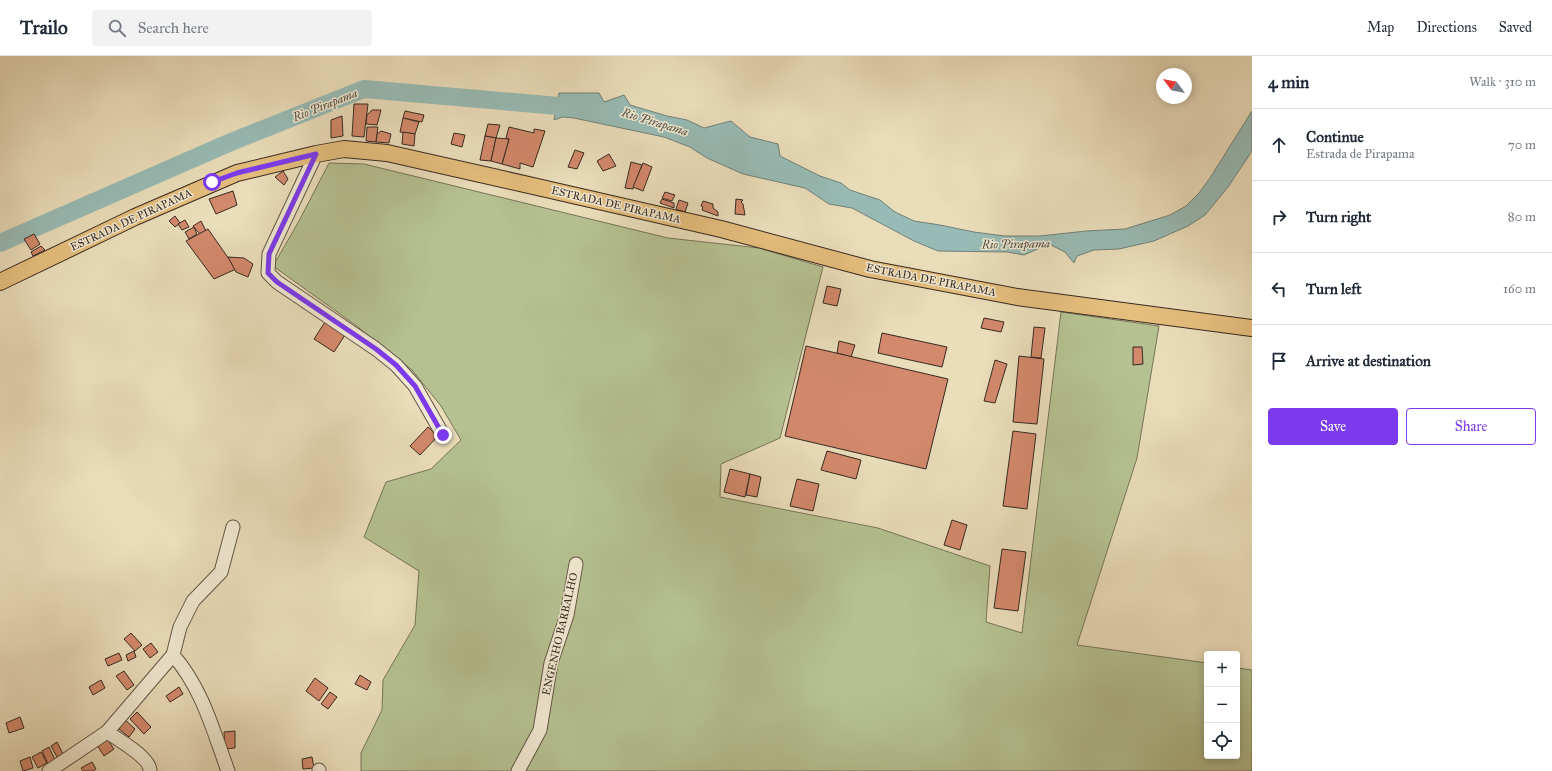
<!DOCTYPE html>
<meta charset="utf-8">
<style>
body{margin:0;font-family:"IM FELL Great Primer",serif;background:#f2f2f3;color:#1f2937}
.controls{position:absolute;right:12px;bottom:12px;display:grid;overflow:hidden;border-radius:4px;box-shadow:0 2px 10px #0003}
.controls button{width:36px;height:36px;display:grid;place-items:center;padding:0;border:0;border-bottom:1px solid #e0e1e3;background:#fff;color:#1f2937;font:20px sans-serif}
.compass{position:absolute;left:1156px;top:12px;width:36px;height:36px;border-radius:50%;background:#fff;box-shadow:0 2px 10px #0003;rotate:302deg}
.stop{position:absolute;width:12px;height:12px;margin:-9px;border:3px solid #7c3aed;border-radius:50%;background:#fff}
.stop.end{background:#7c3aed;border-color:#fff;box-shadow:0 1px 4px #0008}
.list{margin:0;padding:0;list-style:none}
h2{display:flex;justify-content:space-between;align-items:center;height:52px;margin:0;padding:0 16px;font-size:17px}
h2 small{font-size:13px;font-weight:400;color:#747a83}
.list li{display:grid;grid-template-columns:26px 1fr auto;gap:12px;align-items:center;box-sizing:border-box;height:72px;padding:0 16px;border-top:1px solid #e0e1e3}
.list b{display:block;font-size:15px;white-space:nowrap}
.list p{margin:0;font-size:13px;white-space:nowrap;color:#747a83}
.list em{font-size:13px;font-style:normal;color:#747a83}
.actions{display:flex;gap:8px;padding:12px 16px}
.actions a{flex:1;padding:9px 0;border:1px solid #7c3aed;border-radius:4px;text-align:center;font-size:14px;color:#7c3aed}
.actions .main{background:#7c3aed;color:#fff}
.icon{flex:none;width:22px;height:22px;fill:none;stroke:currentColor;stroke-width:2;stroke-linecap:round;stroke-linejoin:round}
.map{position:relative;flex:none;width:1252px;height:715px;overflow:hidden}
header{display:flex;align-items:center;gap:24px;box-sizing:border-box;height:56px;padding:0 20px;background:#fff;border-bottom:1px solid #e0e1e3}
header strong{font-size:19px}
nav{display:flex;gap:22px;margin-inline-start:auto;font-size:14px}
.search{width:280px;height:36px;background:#f2f2f3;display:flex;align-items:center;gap:10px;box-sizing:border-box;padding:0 14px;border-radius:4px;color:#747a83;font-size:15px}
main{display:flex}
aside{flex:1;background:#fff}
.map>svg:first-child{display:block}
.green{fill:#b5c191;stroke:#767558}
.water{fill:#98bbb5;stroke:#718179}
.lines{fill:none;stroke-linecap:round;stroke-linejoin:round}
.river{stroke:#98bbb5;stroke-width:18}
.building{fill:#d3896c;stroke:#372920}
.minor-casing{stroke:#645646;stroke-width:15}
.major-casing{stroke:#372920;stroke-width:18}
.minor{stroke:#f1e9d2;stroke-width:13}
.major{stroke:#e5be7d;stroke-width:16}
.route{stroke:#7c3aed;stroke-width:5}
.labels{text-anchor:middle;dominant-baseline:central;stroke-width:3;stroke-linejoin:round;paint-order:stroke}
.street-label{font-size:11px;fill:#372920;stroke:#f1e9d2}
.water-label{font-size:12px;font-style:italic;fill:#4f4e45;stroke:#f1e9d2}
</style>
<header>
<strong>Trailo</strong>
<div class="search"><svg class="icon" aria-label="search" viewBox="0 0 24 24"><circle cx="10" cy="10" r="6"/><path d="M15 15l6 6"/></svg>Search here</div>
<nav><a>Map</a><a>Directions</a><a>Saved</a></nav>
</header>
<main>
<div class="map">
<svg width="1252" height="715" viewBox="0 0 1252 715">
<rect width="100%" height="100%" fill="#eaddba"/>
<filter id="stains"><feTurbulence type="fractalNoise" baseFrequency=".005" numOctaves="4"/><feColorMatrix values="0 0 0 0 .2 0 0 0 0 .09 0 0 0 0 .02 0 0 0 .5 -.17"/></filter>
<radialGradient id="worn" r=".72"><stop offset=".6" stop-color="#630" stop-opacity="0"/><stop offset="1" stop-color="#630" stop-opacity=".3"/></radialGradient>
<path class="green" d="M329 107 364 108 668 182 759 192 823 211 780 382 721 408 720 441 878 472 990 510 986 566 1022 577 1061 256 1159 270 1137 402 1077 589 1207 607V700H1237V612L1252 614V715H361V697L382 654 383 624 415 569 419 515 364 481 386 426 431 413 461 384 441 350 412 314 354 268 273 210 299 165Z"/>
<path class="water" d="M559 37H599L604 46 624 39 630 49 667 60 687 64 704 72 731 65 750 81 778 88 780 100 820 120 841 127 850 134 880 144 895 156 914 165 940 169 974 176 1005 180H1040L1086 175 1125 173 1170 159 1186 150 1199 137 1210 122 1252 55V95L1228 131 1205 159 1188 170 1154 185 1119 193 1094 194 1077 200 1074 207 1065 196 1049 188 1024 199 1007 196 938 195 914 185 852 152 829 148 805 132 743 118 707 102 690 91 664 81 574 62 563 61 554 64Z"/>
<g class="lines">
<path class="river" d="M0 187 231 86 364 33 581 52"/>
</g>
<g class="building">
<path d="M354 48H368L364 81 352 80Z"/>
<path d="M372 54H381L377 69 366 68 367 59Z"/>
<path d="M405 55 424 59 422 66 403 62Z"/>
<path d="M342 60 343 80 331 82V64Z"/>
<path d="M403 62 419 66 415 78 400 76Z"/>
<path d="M488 68 500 69 496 82 485 80Z"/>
<path d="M367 71H378L376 86 366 85Z"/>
<path d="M509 71 534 77V73L545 75 533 111 520 107V113L502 108 509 83 506 82Z"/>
<path d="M381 75 391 78 389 87 376 86 377 78Z"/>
<path d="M403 76 415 78 414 90 402 88Z"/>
<path d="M454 77 465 79 462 91 451 88Z"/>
<path d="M485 80 496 82 491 105 480 104Z"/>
<path d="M496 82 509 83 502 108 491 105Z"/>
<path d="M575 94 584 97 577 113 568 111Z"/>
<path d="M609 98 616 110 603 115 597 105Z"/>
<path d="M631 106 642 109 633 133 625 132Z"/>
<path d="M643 107 652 111 643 135 633 131Z"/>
<path d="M283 115 288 123 284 129 275 121Z"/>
<path d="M233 135 237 149 216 158 209 143Z"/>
<path d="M665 136 675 139 672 145 662 142Z"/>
<path d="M662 143 674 147V152L660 147Z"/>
<path d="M736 143 743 144 741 146 743 148 745 159 735 158Z"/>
<path d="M679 144 688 147 685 156 676 153Z"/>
<path d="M703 145 713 148V152L718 156V160L702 154 703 151 701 150Z"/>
<path d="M175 160 180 167 175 171 169 165Z"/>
<path d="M185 164 189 171 182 174 178 168Z"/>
<path d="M201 165 206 175 200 178 193 170Z"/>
<path d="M194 171 197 178 189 183 185 176Z"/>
<path d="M208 173 236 213 214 223 186 185Z"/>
<path d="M34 178 40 188 31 194 24 183Z"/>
<path d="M41 190 45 194 33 200 31 196Z"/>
<path d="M228 201 244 202 253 208 248 221 236 216Z"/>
<path d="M827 230 841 233 837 250 823 247Z"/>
<path d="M984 262 1004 266 1001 276 981 272Z"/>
<path d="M325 266 345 279 334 296 314 283Z"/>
<path d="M1034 271 1045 272 1041 302 1031 301Z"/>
<path d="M882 277 947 291 942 311 878 297Z"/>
<path d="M839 285 855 289 851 301 837 297Z"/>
<path d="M806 290 948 323 926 413 785 380Z"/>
<path d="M1133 291H1142L1143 308 1133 309Z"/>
<path d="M1019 300 1044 303 1037 368 1013 366Z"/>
<path d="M995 304 1007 308 995 347 984 345Z"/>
<path d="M428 371 438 380 420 399 410 390Z"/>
<path d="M1013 375 1036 378 1027 453 1003 450Z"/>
<path d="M827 395 861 404 856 423 821 414Z"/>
<path d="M730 413 750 418 745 441 724 436Z"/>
<path d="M750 418 761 421 757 441 746 439Z"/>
<path d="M797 423 819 428 813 455 790 450Z"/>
<path d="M952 464 967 469 960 494 944 489Z"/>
<path d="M1002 493 1026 496 1018 555 994 552Z"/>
<path d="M131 577 142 589 135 595 124 583Z"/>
<path d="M151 587 158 596 150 602 143 593Z"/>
<path d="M134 595 136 601 128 605 126 599Z"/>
<path d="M119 597 122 604 108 610 105 603Z"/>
<path d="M124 615 134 629 127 634 116 620Z"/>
<path d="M360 619 371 626 367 634 355 628Z"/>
<path d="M315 622 328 632 319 645 306 635Z"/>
<path d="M101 624 105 632 93 639 89 631Z"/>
<path d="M179 631 183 638 170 646 166 640Z"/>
<path d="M330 636 337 641 328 653 321 648Z"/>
<path d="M137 656 151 671 144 678 130 663Z"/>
<path d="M20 661 24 672 9 677 6 667Z"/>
<path d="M122 661 135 673 129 681 115 670Z"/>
<path d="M235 675V692L225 693 224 676Z"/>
<path d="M107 683 114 693 104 700 97 689Z"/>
<path d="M57 686 63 698 57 701 51 690Z"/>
<path d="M49 691 55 704 48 708 42 695Z"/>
<path d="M41 696 47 707 38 712 32 701Z"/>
<path d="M30 701 33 712 23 715 20 705Z"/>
<path d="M312 701 314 712 303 713 302 703Z"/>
<path d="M92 706 96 713 93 715H83L81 712Z"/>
</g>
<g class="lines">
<g class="minor-casing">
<g id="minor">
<path d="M316 98 269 198 268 217 277 226 376 293 396 309 415 330 443 379"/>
<path d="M173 599C202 632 213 674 228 715"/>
<path d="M107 676C117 683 151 702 150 715"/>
<path d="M49 715 107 676 173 599 180 571 193 545 221 516 233 471"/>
<path d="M319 715V714"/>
<path d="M518 715 540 674 551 607 567 559 576 508"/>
</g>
</g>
<g class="major-casing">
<path id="major" d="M0 226 135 161 237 117 316 98 344 93 387 97 533 130 721 173 870 213 1017 241 1252 272"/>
</g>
<use href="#minor" class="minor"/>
<use href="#major" class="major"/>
</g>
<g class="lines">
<path class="route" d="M212 126 237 117 316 98 269 198 268 217 277 226 376 293 396 309 415 330 443 379"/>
</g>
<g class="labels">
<g class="street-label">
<text transform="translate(616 149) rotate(13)">ESTRADA DE PIRAPAMA</text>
<text transform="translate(131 164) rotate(-25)">ESTRADA DE PIRAPAMA</text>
<text transform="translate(931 224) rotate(11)">ESTRADA DE PIRAPAMA</text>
<text transform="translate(560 578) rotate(-77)">ENGENHO BARBALHO</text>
</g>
<g class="water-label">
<text transform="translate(325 49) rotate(-22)">Rio Pirapama</text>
<text transform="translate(655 66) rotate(17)">Rio Pirapama</text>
<text transform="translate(1016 188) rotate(-1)">Rio Pirapama</text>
</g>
</g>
<rect width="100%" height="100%" filter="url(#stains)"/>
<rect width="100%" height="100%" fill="url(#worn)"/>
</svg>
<div class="controls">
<button>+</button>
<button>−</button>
<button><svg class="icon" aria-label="locate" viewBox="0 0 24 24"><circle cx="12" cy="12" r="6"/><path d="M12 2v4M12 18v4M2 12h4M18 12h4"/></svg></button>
</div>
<svg class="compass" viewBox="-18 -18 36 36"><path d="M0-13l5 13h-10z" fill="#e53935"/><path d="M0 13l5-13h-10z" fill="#747a83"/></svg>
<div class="stop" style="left:212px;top:126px"></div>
<div class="stop end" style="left:443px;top:379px"></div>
</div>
<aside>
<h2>4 min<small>Walk · 310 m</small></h2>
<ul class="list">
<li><svg class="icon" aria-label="ahead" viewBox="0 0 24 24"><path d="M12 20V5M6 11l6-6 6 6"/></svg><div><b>Continue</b><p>Estrada de Pirapama</p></div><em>70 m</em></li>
<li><svg class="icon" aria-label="right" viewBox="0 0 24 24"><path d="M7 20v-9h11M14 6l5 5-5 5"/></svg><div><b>Turn right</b></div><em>80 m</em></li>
<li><svg class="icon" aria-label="left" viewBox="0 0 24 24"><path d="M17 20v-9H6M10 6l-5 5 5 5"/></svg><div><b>Turn left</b></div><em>160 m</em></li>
<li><svg class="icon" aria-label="arrive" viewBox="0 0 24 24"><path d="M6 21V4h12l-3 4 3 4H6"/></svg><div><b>Arrive at destination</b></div></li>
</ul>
<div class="actions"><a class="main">Save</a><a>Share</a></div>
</aside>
</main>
